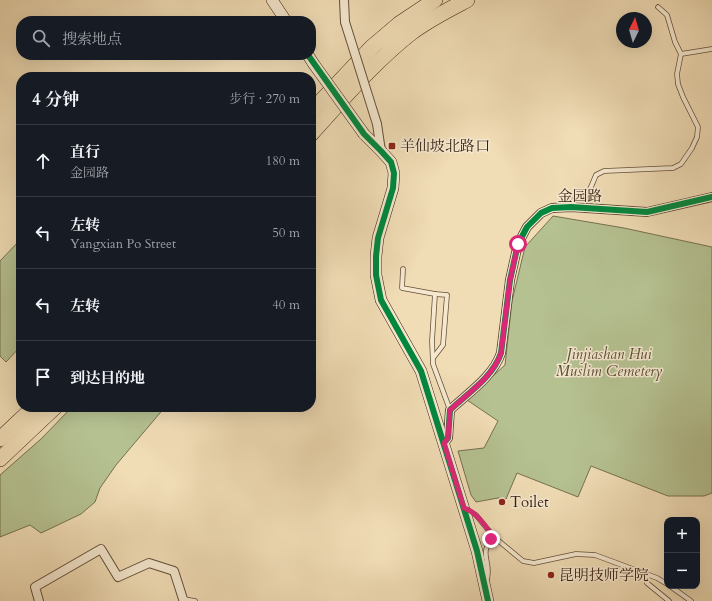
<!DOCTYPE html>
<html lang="zh">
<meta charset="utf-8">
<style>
body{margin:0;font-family:Cardo,"Noto Serif SC",serif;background:#242831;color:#f1f3f6}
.controls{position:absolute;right:12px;bottom:12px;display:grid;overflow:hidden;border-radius:8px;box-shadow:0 4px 16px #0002}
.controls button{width:36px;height:36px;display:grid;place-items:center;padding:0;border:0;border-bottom:1px solid #363941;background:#171b24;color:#f1f3f6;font:20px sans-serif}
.compass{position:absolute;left:616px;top:12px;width:36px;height:36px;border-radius:50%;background:#171b24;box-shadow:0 4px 16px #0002;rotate:5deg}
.stop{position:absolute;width:12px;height:12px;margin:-9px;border:3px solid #db2777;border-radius:50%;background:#fff}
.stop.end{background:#db2777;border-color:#fff;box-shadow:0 1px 4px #0008}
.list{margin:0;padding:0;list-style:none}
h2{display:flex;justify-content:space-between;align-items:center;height:52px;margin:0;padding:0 16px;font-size:17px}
h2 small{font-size:13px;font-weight:400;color:#9ea1a6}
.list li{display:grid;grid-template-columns:26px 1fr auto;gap:12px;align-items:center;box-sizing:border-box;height:72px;padding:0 16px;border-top:1px solid #363941}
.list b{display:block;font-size:15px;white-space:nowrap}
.list p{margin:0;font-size:13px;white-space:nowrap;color:#9ea1a6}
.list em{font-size:13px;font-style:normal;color:#9ea1a6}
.icon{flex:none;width:22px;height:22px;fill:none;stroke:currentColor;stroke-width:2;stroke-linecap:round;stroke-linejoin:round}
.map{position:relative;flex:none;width:712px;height:601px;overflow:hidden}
.search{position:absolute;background:#171b24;box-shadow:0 4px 16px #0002;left:16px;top:16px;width:300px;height:44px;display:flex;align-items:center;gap:10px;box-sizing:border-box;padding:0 14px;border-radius:16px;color:#9ea1a6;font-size:15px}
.panel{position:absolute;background:#171b24;box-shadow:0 4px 16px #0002;left:16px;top:72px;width:300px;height:340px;border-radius:16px}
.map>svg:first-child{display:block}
.green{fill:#b5c191;stroke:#767050}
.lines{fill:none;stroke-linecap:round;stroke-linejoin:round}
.lane-casing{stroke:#644e39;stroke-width:5.5}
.street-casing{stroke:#644e39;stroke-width:10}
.secondary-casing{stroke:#361e10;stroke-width:12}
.highway-casing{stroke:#361e10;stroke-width:16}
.lane{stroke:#f5e8cf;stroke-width:4}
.street{stroke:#f5e8cf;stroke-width:8}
.secondary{stroke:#f5e8cf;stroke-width:11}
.highway{stroke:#f0dcb5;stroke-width:15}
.street-bridge-casing{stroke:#644e39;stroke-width:10;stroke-linecap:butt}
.secondary-bridge-casing{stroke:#361e10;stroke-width:12;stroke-linecap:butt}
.street-bridge{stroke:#f5e8cf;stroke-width:8}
.secondary-bridge{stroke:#f5e8cf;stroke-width:11}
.cycleway-casing{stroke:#f5e8cf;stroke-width:8}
.cycleway{stroke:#00873e;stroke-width:6}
.route{stroke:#db2777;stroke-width:5}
.poi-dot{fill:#8f2418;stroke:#f5e8cf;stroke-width:1.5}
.labels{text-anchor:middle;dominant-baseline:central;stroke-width:3;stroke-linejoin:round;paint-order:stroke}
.poi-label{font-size:15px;fill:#361e10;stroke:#f5e8cf;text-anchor:start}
.street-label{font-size:15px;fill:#361e10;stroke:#f5e8cf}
.park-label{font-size:15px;font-style:italic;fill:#5c4f37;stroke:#f5e8cf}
</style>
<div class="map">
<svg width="712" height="601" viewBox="0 0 712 601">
<rect width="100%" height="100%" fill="#f0dcb5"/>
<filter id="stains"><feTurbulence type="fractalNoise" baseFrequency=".005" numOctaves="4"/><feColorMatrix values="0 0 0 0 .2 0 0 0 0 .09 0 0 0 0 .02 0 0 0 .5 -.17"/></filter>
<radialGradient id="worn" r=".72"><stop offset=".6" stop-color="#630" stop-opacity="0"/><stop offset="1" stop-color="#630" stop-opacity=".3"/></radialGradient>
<g class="green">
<path d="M553 216 624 228 712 247V493L704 496H668L591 466 578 497 517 473 506 499 498 498 476 502 471 495 458 451 484 448 498 421 467 400 505 365 512 301 525 247Z"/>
<path d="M21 239V346L6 362 0 356V261Z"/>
<path d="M72 407H165L116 465 100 488 95 502 81 514 41 533 30 525 0 537V475L41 439Z"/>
</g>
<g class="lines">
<g class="lane-casing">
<g id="lane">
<path d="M681 54 712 49"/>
<path d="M571 207 575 198 588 194 596 175 604 171 673 168 681 164 692 148 697 137 698 127 683 97 678 84 677 74 681 54 675 42 667 15 658 7"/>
<path d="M403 269 402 288 435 294 432 341 433 364 450 410"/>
<path d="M433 358 443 345 447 295 435 294"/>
<path d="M466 509 476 515 494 537"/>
<path d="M644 574 647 583 669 601"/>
<path d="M485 579H487C492 561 477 554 494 537L523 561 534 563 576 554 595 555 657 578 667 584"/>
<path d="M670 586 691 601"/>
<path d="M183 599 195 601"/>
</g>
</g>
<g class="street-casing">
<g id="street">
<path d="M344 0 345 22"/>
<path d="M377 124 381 151"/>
<path d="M444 443 448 438 450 410C468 393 493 377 501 353L510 280 518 244 527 227 541 213 552 208 571 207 647 212 712 197"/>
<path d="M39 601 35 587 101 549 118 577 149 563 174 571 183 599"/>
</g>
</g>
<g class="secondary-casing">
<g id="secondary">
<path d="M272 0 286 21"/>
<path d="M308 55 313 63"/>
<path d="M364 134 381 151 391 162 394 173 393 188 378 238 376 256V275L381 300 421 371 477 551 488 601"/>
</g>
</g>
<g class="highway-casing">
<g id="highway">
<path d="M311 112 372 47 399 24 435 0"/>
<path d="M311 134C343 99 374 62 411 33 428 20 448 10 467 0"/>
<path d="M0 439 34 407"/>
<path d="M0 459 55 407"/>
</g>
</g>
<use href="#lane" class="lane"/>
<use href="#street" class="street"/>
<use href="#secondary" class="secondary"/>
<use href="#highway" class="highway"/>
<g class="street-bridge-casing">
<path id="street-bridge" d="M345 22 377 124"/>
</g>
<g class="secondary-bridge-casing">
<path id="secondary-bridge" d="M313 63 364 134"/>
</g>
<use href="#street-bridge" class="street-bridge"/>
<use href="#secondary-bridge" class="secondary-bridge"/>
<g class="cycleway-casing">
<g id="cycleway">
<path d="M308 55 364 134 381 151 391 162 394 173 393 188 378 238 376 256V275L381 300 421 371 477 551 488 601"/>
<path d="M444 443 448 438 450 410C468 393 493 377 501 353L510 280 518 244 527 227 541 213 552 208 571 207 647 212 712 197"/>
</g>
</g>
<use href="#cycleway" class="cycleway"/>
</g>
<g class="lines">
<path class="route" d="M491 539 494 537C485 526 477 512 464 508L444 443 448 438 450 410C468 393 493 377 501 353L510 280 518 244"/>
</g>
<g class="poi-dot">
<rect x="388" y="142" width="8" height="8" rx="2"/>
<circle cx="502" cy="502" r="4"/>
<circle cx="551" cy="575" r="4"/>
</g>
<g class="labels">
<g class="poi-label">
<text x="400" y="146">羊仙坡北路口</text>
<text x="510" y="502">Toilet</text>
<text x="559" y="575">昆明技师学院</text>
</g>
<g class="street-label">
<text x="580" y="196">金园路</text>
</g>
<g class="park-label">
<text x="609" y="354">Jinjiashan Hui<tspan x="609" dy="17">Muslim Cemetery</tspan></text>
</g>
</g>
<rect width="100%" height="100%" filter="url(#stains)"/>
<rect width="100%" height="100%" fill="url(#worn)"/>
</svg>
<div class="controls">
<button>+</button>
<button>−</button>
</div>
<svg class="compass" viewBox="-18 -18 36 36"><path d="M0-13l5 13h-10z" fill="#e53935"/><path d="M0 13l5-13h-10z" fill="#9ea1a6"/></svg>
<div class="stop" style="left:518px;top:244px"></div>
<div class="stop end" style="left:491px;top:539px"></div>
<div class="search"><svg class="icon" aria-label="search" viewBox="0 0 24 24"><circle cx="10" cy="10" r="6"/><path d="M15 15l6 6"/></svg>搜索地点</div>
<section class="panel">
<h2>4 分钟<small>步行 · 270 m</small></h2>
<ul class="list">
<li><svg class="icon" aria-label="ahead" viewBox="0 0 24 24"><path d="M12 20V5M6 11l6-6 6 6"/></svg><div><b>直行</b><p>金园路</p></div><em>180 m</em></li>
<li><svg class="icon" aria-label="left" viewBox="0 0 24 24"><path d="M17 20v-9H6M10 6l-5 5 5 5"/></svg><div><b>左转</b><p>Yangxian Po Street</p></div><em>50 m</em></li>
<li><svg class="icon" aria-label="left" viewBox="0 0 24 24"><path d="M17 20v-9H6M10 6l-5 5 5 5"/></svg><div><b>左转</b></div><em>40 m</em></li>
<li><svg class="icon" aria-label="arrive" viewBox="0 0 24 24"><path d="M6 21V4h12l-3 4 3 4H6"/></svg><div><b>到达目的地</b></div></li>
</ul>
</section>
</div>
